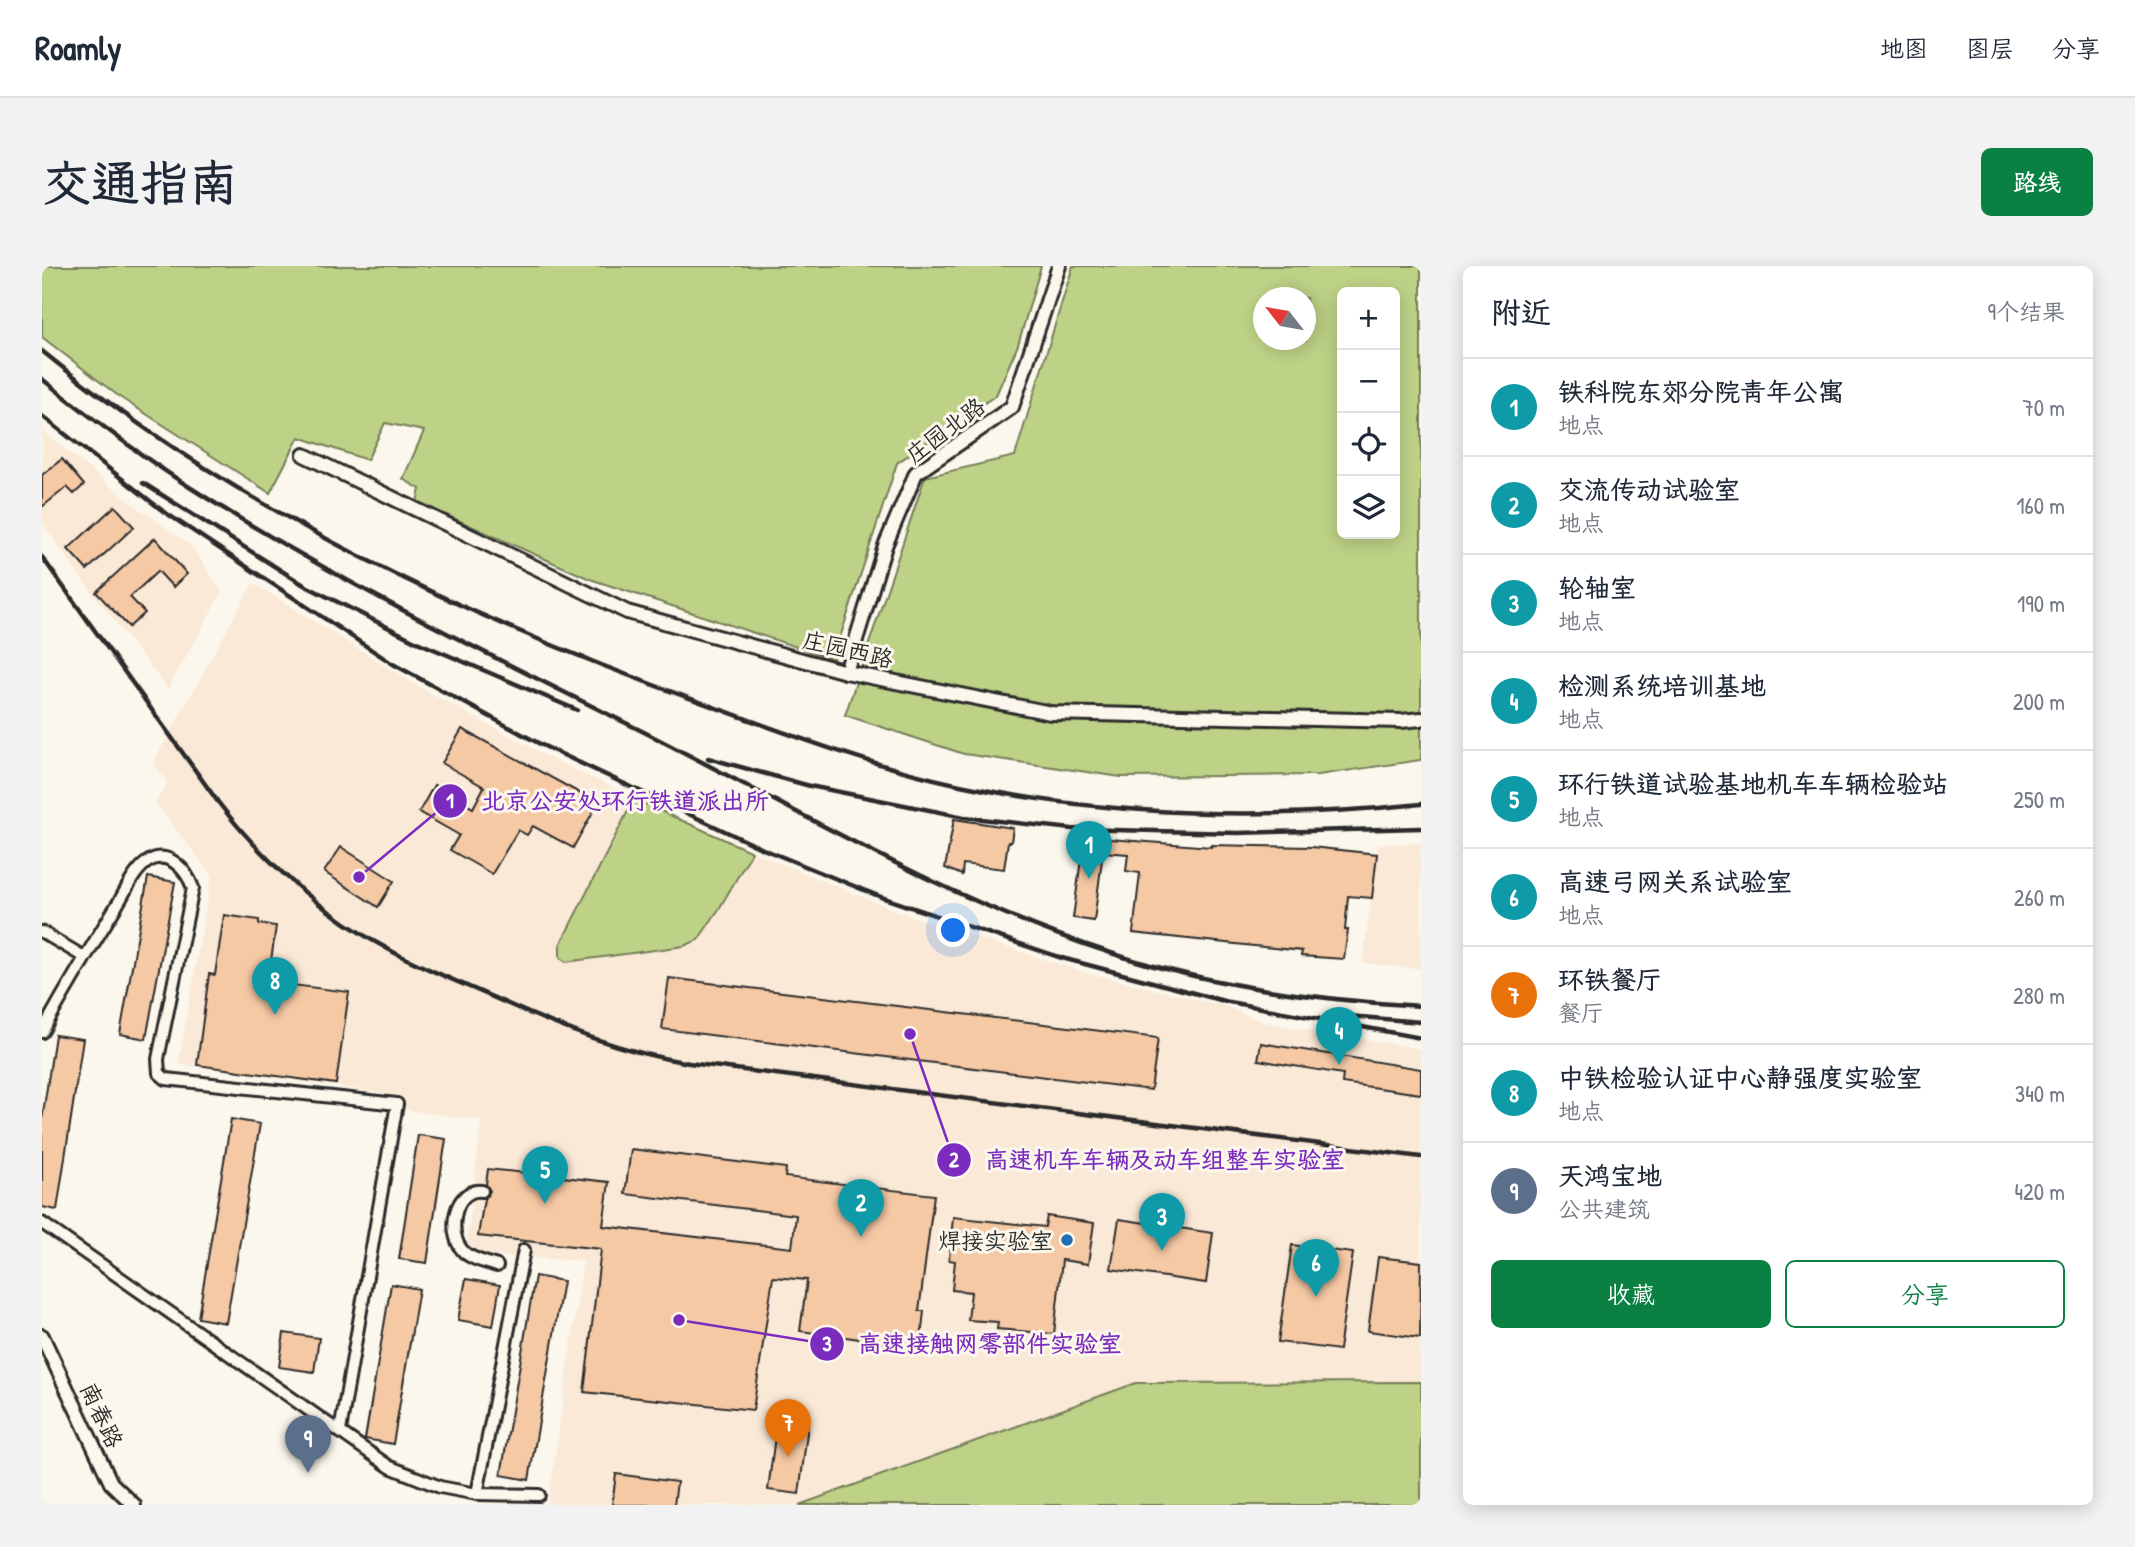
<!DOCTYPE html>
<html lang="zh">
<meta charset="utf-8">
<style>
body{margin:0;font-family:"Patrick Hand","LXGW WenKai TC",sans-serif;background:#f2f2f3;color:#1f2937}
.controls{position:absolute;right:21px;top:21px;display:grid;overflow:hidden;border-radius:10px;box-shadow:0 4px 18px #0003}
.controls button{width:63px;height:63px;display:grid;place-items:center;padding:0;border:0;border-bottom:2px solid #e0e1e3;background:#fff;color:#1f2937;font:35px sans-serif}
.compass{position:absolute;left:1211px;top:21px;width:63px;height:63px;border-radius:50%;background:#fff;box-shadow:0 4px 18px #0003;rotate:301deg}
.you{position:absolute;left:912px;top:665px;width:24px;height:24px;margin:-18px;border:5px solid #fff;border-radius:50%;background:#1a73e8;box-shadow:0 0 0 10px #1a73e833}
.badge{display:grid;place-items:center;width:46px;height:46px;border-radius:50%;background:#0b8043;color:#fff;font-size:23px;font-weight:700}
.pin{position:absolute;translate:-50% -58px;filter:drop-shadow(0 2px 4px #0008)}
.pin::after{content:'';position:absolute;top:37px;width:24px;height:21px;background:inherit;clip-path:polygon(0 0,100% 0,50% 100%)}
.list{margin:0;padding:0;list-style:none}
h2{display:flex;justify-content:space-between;align-items:center;height:91px;margin:0;padding:0 28px;font-size:30px}
h2 small{font-size:23px;font-weight:400;color:#747a83}
.list li{display:grid;grid-template-columns:46px 1fr auto;gap:21px;align-items:center;box-sizing:border-box;height:98px;padding:0 28px;border-top:2px solid #e0e1e3}
.list b{display:block;font-size:26px;white-space:nowrap}
.list p{margin:0;font-size:23px;white-space:nowrap;color:#747a83}
.list em{font-size:23px;font-style:normal;color:#747a83}
.actions{display:flex;gap:14px;padding:21px 28px}
.actions a{flex:1;padding:16px 0;border:2px solid #0b8043;border-radius:10px;text-align:center;font-size:24px;color:#0b8043}
.actions .main{background:#0b8043;color:#fff}
.icon{flex:none;width:38px;height:38px;fill:none;stroke:currentColor;stroke-width:2;stroke-linecap:round;stroke-linejoin:round}
.map{position:relative;flex:none;width:1379px;height:1239px;overflow:hidden;border-radius:10px}
header{display:flex;align-items:center;gap:42px;box-sizing:border-box;height:98px;padding:0 35px;background:#fff;border-bottom:2px solid #e0e1e3}
header strong{font-size:33px}
nav{display:flex;gap:38px;margin-inline-start:auto;font-size:24px}
.intro{display:flex;align-items:center;justify-content:space-between;box-sizing:border-box;height:168px;padding:0 42px}
h1{margin:0;font-size:49px}
.button{padding:18px 32px;border-radius:10px;background:#0b8043;color:#fff;font-size:24px;font-weight:700}
main{display:flex;gap:42px;padding:0 42px}
aside{flex:1;background:#fff;border-radius:10px;box-shadow:0 4px 18px #0003}
.map>svg:first-child{display:block}
.built{fill:#fae9d7}
.green{fill:#bed287;stroke:#747e59;stroke-width:2;fill-rule:evenodd}
.building{fill:#f6c9a5;stroke:#2b2b2b;stroke-width:2}
.lines{fill:none;stroke-linecap:round;stroke-linejoin:round}
.minor-casing{stroke:#2b2b2b;stroke-width:16}
.tertiary-casing{stroke:#2b2b2b;stroke-width:18}
.minor{stroke:#fbf7ec;stroke-width:10}
.tertiary{stroke:#fbf7ec;stroke-width:12}
.rail{stroke:#2b2b2b;stroke-width:4.5}
.poi-dot{fill:#1f6fb2;stroke:#fbf7ec;stroke-width:2.5}
.labels{text-anchor:middle;dominant-baseline:central;stroke-width:6;stroke-linejoin:round;paint-order:stroke}
.street-label{font-size:23px;fill:#2b2b2b;stroke:#fbf7ec}
.poi-label{font-size:23px;fill:#2b2b2b;stroke:#fbf7ec;text-anchor:end}
.leader{fill:none;stroke:#7b2cbf;stroke-width:2.5}
.callout-dot{fill:#7b2cbf;stroke:#fbf7ec;stroke-width:2.5}
.mark-label{font-size:21px;text-anchor:middle;font-weight:bold;fill:#fff}
.callout-label{font-size:24px;text-anchor:middle;font-weight:bold;fill:#7b2cbf;stroke:#fbf7ec;stroke-width:6;stroke-linejoin:round;paint-order:stroke}
</style>
<header>
<strong>Roamly</strong>
<nav><a>地图</a><a>图层</a><a>分享</a></nav>
</header>
<div class="intro"><h1>交通指南</h1><a class="button">路线</a></div>
<main>
<div class="map">
<svg width="1379" height="1239" viewBox="0 0 1379 1239">
<rect width="100%" height="100%" fill="#fbf7ec"/>
<filter id="ink" filterUnits="userSpaceOnUse"><feTurbulence type="fractalNoise" baseFrequency=".0143" numOctaves="2"/><feDisplacementMap in="SourceGraphic" scale="14" xChannelSelector="R" yChannelSelector="G"/><feConvolveMatrix kernelMatrix="1 2 1 2 8 2 1 2 1" color-interpolation-filters="sRGB"/></filter>
<g filter="url(#ink)">
<g class="built">
<path d="M0 165 99 244 150 280 180 326 126 423 47 323 0 257Z"/>
<path d="M211 317 372 418 506 491 710 586 865 649 1044 707 1183 740 1223 757 1379 783V1116L1094 1117 757 1239H506L541 995 424 988 439 855 358 843 359 830 136 798 170 609 113 537 126 516 111 497Z"/>
<path d="M1379 577V703L1321 697 1336 578Z"/>
</g>
<g class="green">
<path d="M0 0H999L976 79 954 129 855 197 791 393 548 313 375 236 378 223 361 213 382 165 343 157 325 194 257 171 228 227 79 132 0 71Z"/>
<path d="M1031 0H1379V494L1276 509 1079 511 922 488 803 449 883 211 973 190ZM1300 26H1353V268H1300ZM1222 32H1264V74H1222Z"/>
<path d="M592 533 710 586 677 643 656 674 642 680 524 696 518 691V679Z"/>
<path d="M1379 1116V1239H757L1094 1117Z"/>
</g>
<g class="building">
<path d="M20 193 42 219 32 228 25 221 0 241V209Z"/>
<path d="M73 240 92 261 45 304 26 283Z"/>
<path d="M113 272 145 308 131 321 116 305 88 331 103 347 87 361 54 326Z"/>
<path d="M420 463 556 537 531 582 491 560 485 569 476 564 450 608 408 584 417 569 377 546 392 519 431 542 442 521 400 497Z"/>
<path d="M912 553 971 562 969 576H966L962 603 921 598 920 609 903 602Z"/>
<path d="M1042 571 1169 581V579L1269 581 1335 588 1330 632 1306 630 1303 664H1306L1302 693 1259 690 1260 685 1091 667 1098 607 1084 605 1086 588 1061 586 1052 655 1031 652Z"/>
<path d="M299 581 352 615 336 641 282 606Z"/>
<path d="M106 611 133 616 104 773 78 768Z"/>
<path d="M182 649 217 654V658L234 660 226 716 307 726 294 818 155 799 167 708 173 709Z"/>
<path d="M627 712 1116 772 1109 824 620 763Z"/>
<path d="M13 769 41 773 15 944 0 941V854Z"/>
<path d="M1219 777 1379 803V828L1300 817 1301 808 1216 794Z"/>
<path d="M189 853 218 858 184 1057 156 1052Z"/>
<path d="M376 869 404 873 385 997 357 993Z"/>
<path d="M589 883 744 902 743 911 892 929 877 1045H882L878 1081 758 1065 765 1014 731 1011 711 1144 542 1126 559 983 436 970 442 933 448 925 444 918 446 903 567 916 561 960 750 982 754 949 583 928Z"/>
<path d="M1005 950 1052 957 1046 998 1020 994 1012 1068 955 1063 956 1056 926 1054 929 1026 910 1024 913 995 907 994 911 951 1003 961Z"/>
<path d="M1077 953 1171 967 1164 1017 1069 1003Z"/>
<path d="M1250 979 1311 987 1297 1084 1236 1076Z"/>
<path d="M1336 991 1379 996 1378 1072 1326 1065Z"/>
<path d="M493 1010 521 1015 487 1214 459 1209Z"/>
<path d="M424 1013 458 1019 451 1060 416 1054Z"/>
<path d="M349 1018 377 1023 351 1178 323 1173Z"/>
<path d="M242 1067 277 1072 272 1106 237 1101Z"/>
<path d="M735 1155 766 1159 757 1228 726 1224Z"/>
<path d="M574 1208 635 1216 632 1239H570Z"/>
</g>
<g class="lines">
<g class="minor-casing">
<g id="minor">
<path d="M0 666 42 691"/>
<path d="M0 766C24 723 49 681 75 639 84 625 92 604 107 595 127 583 145 605 151 622L116 793 117 807 124 813 355 838 298 1165"/>
<path d="M440 925C412 922 405 966 420 984 427 993 444 996 455 1000"/>
<path d="M0 957 348 1201 398 1221 435 1228 497 1229"/>
<path d="M435 1228 482 984"/>
</g>
</g>
<g class="tertiary-casing">
<g id="tertiary">
<path d="M262 189 585 346 804 406 1009 447 1359 455 1379 453"/>
<path d="M804 406 843 280 874 207 970 141 1017 0"/>
<path d="M0 1070 69 1217 92 1239"/>
</g>
</g>
<use href="#minor" class="minor"/>
<use href="#tertiary" class="tertiary"/>
<g class="rail">
<path d="M0 85C198 246 430 355 669 440 751 470 833 501 918 519 1066 551 1229 554 1379 538"/>
<path d="M0 113C48 151 97 189 149 222 291 313 445 388 596 463 751 541 903 634 1069 687 1168 720 1275 734 1379 740"/>
<path d="M0 150 121 245 351 398 500 479 721 583 839 631 1020 692 1182 735 1379 772"/>
<path d="M101 217 262 319 375 376 535 444"/>
<path d="M0 291 176 536C223 597 284 651 353 687 386 704 421 718 455 733 517 761 579 786 647 797L1379 891"/>
<path d="M666 492 768 520 922 551 1030 563 1196 567 1379 562"/>
<path d="M1306 750 1379 756"/>
</g>
</g>
</g>
<circle class="poi-dot" cx="1025" cy="974" r="7"/>
<g class="labels">
<g class="street-label">
<text transform="translate(903 164) rotate(-37)">庄园北路</text>
<text transform="translate(806 383) rotate(13)">庄园西路</text>
<text transform="translate(60 1149) rotate(65)">南春路</text>
</g>
<g class="poi-label">
<text x="1011" y="974">焊接实验室</text>
</g>
</g>
<path class="leader" d="M317 611L408 535M868 768L912 894M637 1054L785 1078"/>
<g class="callout-dot">
<circle cx="317" cy="611" r="7"/>
<circle cx="868" cy="768" r="7"/>
<circle cx="637" cy="1054" r="7"/>
<circle cx="408" cy="535" r="18"/>
<circle cx="912" cy="894" r="18"/>
<circle cx="785" cy="1078" r="18"/>
</g>
<g class="mark-label">
<text x="408" y="542">1</text>
<text x="912" y="901">2</text>
<text x="785" y="1085">3</text>
</g>
<g class="callout-label">
<text x="583" y="543">北京公安处环行铁道派出所</text>
<text x="1123" y="902">高速机车车辆及动车组整车实验室</text>
<text x="948" y="1086">高速接触网零部件实验室</text>
</g>
</svg>
<div class="controls">
<button>+</button>
<button>−</button>
<button><svg class="icon" aria-label="locate" viewBox="0 0 24 24"><circle cx="12" cy="12" r="6"/><path d="M12 2v4M12 18v4M2 12h4M18 12h4"/></svg></button>
<button><svg class="icon" aria-label="layers" viewBox="0 0 24 24"><path d="M12 4l9 5-9 5-9-5zM3 14l9 5 9-5"/></svg></button>
</div>
<svg class="compass" viewBox="-18 -18 36 36"><path d="M0-13l5 13h-10z" fill="#e53935"/><path d="M0 13l5-13h-10z" fill="#747a83"/></svg>
<div class="you"></div>
<div class="pin badge" style="left:1047px;top:613px;background:#0f9aa8">1</div>
<div class="pin badge" style="left:819px;top:971px;background:#0f9aa8">2</div>
<div class="pin badge" style="left:1120px;top:985px;background:#0f9aa8">3</div>
<div class="pin badge" style="left:1297px;top:799px;background:#0f9aa8">4</div>
<div class="pin badge" style="left:503px;top:938px;background:#0f9aa8">5</div>
<div class="pin badge" style="left:1274px;top:1031px;background:#0f9aa8">6</div>
<div class="pin badge" style="left:746px;top:1191px;background:#e8710a">7</div>
<div class="pin badge" style="left:233px;top:749px;background:#0f9aa8">8</div>
<div class="pin badge" style="left:266px;top:1207px;background:#5c6f8a">9</div>
</div>
<aside>
<h2>附近<small>9个结果</small></h2>
<ul class="list">
<li><span class="badge" style="background:#0f9aa8">1</span><div><b>铁科院东郊分院青年公寓</b><p>地点</p></div><em>70 m</em></li>
<li><span class="badge" style="background:#0f9aa8">2</span><div><b>交流传动试验室</b><p>地点</p></div><em>160 m</em></li>
<li><span class="badge" style="background:#0f9aa8">3</span><div><b>轮轴室</b><p>地点</p></div><em>190 m</em></li>
<li><span class="badge" style="background:#0f9aa8">4</span><div><b>检测系统培训基地</b><p>地点</p></div><em>200 m</em></li>
<li><span class="badge" style="background:#0f9aa8">5</span><div><b>环行铁道试验基地机车车辆检验站</b><p>地点</p></div><em>250 m</em></li>
<li><span class="badge" style="background:#0f9aa8">6</span><div><b>高速弓网关系试验室</b><p>地点</p></div><em>260 m</em></li>
<li><span class="badge" style="background:#e8710a">7</span><div><b>环铁餐厅</b><p>餐厅</p></div><em>280 m</em></li>
<li><span class="badge" style="background:#0f9aa8">8</span><div><b>中铁检验认证中心静强度实验室</b><p>地点</p></div><em>340 m</em></li>
<li><span class="badge" style="background:#5c6f8a">9</span><div><b>天鸿宝地</b><p>公共建筑</p></div><em>420 m</em></li>
</ul>
<div class="actions"><a class="main">收藏</a><a>分享</a></div>
</aside>
</main>
